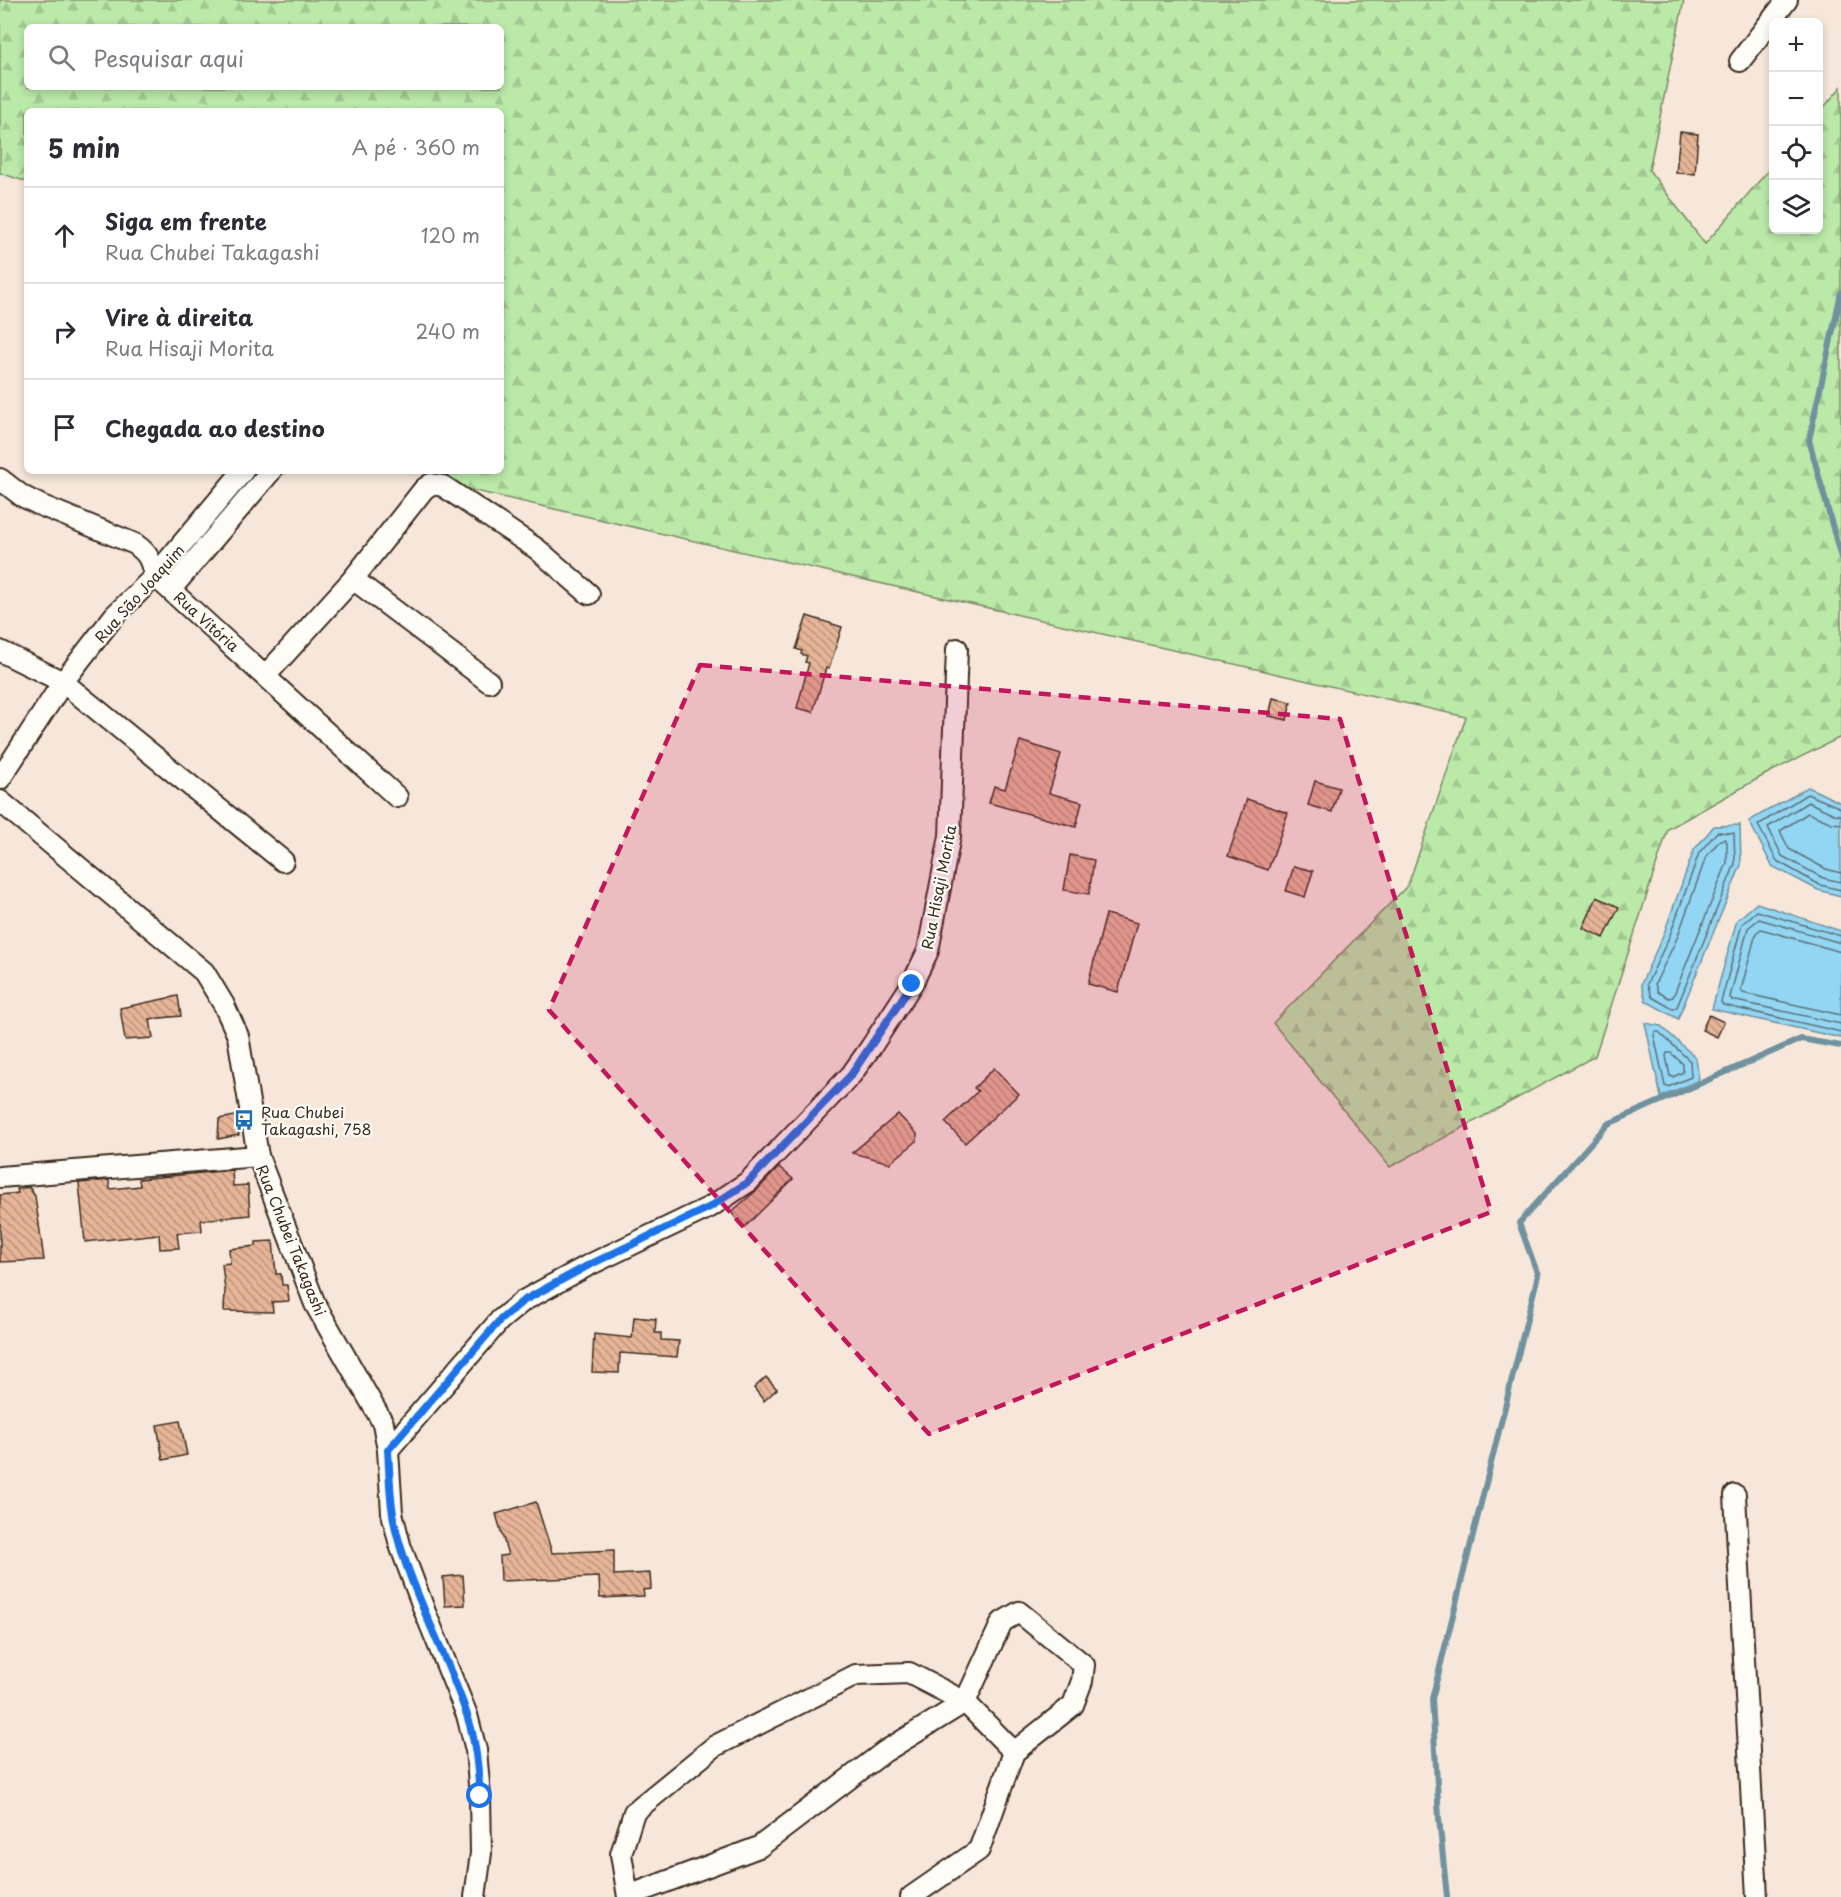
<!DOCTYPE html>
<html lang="pt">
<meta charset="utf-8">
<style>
body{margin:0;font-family:"Playpen Sans",sans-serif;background:#f7f7f7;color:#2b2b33}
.controls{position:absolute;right:18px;top:18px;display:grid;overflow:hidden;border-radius:9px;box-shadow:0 3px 9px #0003}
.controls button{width:54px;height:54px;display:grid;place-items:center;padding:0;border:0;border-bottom:2px solid #e1e1e2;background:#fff;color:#2b2b33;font:30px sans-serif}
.stop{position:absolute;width:18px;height:18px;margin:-14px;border:4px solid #1a73e8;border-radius:50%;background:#fff}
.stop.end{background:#1a73e8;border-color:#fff;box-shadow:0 2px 6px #0008}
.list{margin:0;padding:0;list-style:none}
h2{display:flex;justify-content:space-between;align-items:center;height:78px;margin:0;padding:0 24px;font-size:26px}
h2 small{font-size:20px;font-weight:400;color:#7c7c81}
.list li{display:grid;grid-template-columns:39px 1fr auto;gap:18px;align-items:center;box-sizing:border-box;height:96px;padding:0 24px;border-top:2px solid #e1e1e2}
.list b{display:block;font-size:22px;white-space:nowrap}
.list p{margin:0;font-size:20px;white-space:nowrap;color:#7c7c81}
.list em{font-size:20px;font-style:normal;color:#7c7c81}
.icon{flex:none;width:33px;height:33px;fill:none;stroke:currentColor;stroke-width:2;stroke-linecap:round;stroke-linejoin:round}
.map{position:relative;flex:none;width:1841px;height:1897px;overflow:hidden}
.search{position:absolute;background:#fff;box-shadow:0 3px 9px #0003;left:24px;top:24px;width:480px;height:66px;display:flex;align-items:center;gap:15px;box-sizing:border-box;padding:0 21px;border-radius:9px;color:#7c7c81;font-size:22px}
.panel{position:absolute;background:#fff;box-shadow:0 3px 9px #0003;left:24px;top:108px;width:480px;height:366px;border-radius:9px}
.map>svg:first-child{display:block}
.forest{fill:url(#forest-firs);stroke:#7a8a63;stroke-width:1.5;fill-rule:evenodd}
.water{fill:#92d6f4;stroke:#6f919e;stroke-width:1.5}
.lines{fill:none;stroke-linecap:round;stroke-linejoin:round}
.shore{stroke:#5e6f74;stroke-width:1.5}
.stream{stroke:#6f919e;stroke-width:6}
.building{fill:url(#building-back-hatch);stroke:#3b2a1e;stroke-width:1.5}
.minor-casing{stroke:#3b2a1e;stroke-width:24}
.minor{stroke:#fdfcf7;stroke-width:20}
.route{stroke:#1a73e8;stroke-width:8}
.marked{fill:#c2185b;fill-opacity:0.2;stroke:#c2185b;stroke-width:4.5;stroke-dasharray:12 8;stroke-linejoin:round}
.labels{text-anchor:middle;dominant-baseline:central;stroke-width:4.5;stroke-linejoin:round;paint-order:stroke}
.street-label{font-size:15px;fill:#3b2a1e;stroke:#fdfcf7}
.poi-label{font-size:15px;fill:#3b2a1e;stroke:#fdfcf7;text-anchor:start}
</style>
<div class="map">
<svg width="1841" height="1897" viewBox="0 0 1841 1897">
<defs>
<pattern id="forest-firs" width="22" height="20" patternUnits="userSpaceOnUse" patternTransform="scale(1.5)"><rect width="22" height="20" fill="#bae9a8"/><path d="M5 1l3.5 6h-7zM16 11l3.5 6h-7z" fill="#a1c890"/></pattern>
<pattern id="building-back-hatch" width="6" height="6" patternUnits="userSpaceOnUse" patternTransform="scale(1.5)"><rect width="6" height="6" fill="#e6b598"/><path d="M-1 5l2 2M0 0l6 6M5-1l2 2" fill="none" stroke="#bc937b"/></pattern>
</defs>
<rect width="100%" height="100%" fill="#f6e7da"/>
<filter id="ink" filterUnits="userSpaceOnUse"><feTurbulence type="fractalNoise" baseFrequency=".0167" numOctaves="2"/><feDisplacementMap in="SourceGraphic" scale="12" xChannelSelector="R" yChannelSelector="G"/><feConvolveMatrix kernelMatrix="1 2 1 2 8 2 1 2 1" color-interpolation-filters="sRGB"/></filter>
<g filter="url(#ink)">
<path class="forest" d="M0 0H1684L1649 170 1705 244 1773 165 1774 230H1818L1819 113 1841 87V737L1768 773 1668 829 1595 1056 1390 1167 1273 1023 1408 885 1466 717 436 482 430 471H501V111H27V182L0 173ZM27 27H501V87H27Z"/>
<g class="water">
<path d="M1808 787 1841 803V896L1818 890 1772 866 1749 821Z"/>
<path d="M1740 825 1741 865 1678 1019 1646 1001 1641 984 1664 933 1694 850 1714 826Z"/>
<path d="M1757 903 1841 931V1038L1712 1009 1737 920Z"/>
<path d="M1645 1023 1661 1026 1696 1058 1699 1080 1661 1097Z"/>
</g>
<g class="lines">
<g class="shore">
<path d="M1841 808 1807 794 1758 825 1777 861 1820 885 1841 890"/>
<path d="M1841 815 1834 814 1808 802 1768 827 1782 856 1823 878 1841 882"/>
<path d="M1841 824 1832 823 1808 813 1780 831 1789 849 1826 869 1841 873"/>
<path d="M1717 832 1734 833 1735 864 1677 1007 1673 1009 1652 997 1647 984 1670 935 1699 853Z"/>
<path d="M1725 839 1727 842V863L1673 997 1669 998 1658 992 1655 984 1677 938 1706 857 1720 840Z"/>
<path d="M1841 936 1757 911 1742 924 1721 1002 1723 1005 1841 1032"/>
<path d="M1841 943 1759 919 1748 928 1730 997 1732 1000 1841 1024"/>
<path d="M1841 952 1761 929 1756 933 1741 990 1743 993 1841 1015"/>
<path d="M1655 1032H1659L1690 1061 1691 1077 1668 1087 1665 1086 1654 1035Z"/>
<path d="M1667 1053H1671L1683 1064V1072L1673 1077 1670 1076 1666 1056Z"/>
</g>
<g class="stream">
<path d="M1841 293 1809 440 1841 558"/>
<path d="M1447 1897 1439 1818 1432 1699 1538 1275 1519 1223 1608 1124 1801 1039 1841 1046"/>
</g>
</g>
<g class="building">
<path d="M1680 132 1698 134 1695 174 1676 173Z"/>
<path d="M807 616 842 627 829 669 826 668 813 712 797 708 809 663 805 662 807 656 801 654 802 651 796 649Z"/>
<path d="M1273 698 1291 702 1287 720 1269 716Z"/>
<path d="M1020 741 1061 754 1049 793 1082 802 1076 827 989 803 994 786 1005 789Z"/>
<path d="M1315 781 1339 788 1332 812 1308 805Z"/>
<path d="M1247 799 1288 813 1268 870 1228 856Z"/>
<path d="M1070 855 1094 860 1089 894 1064 890Z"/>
<path d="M1294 866 1313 871 1305 897 1286 891Z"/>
<path d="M1597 897 1619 907 1604 938 1583 928Z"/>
<path d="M1106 914 1137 923 1118 992 1088 984Z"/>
<path d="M178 996 181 1016 150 1019 153 1038 125 1040 120 1008Z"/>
<path d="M1709 1015 1724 1022 1717 1037 1702 1030Z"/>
<path d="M994 1068 1019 1094 965 1143 945 1122 978 1091 974 1088Z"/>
<path d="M898 1114 917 1134V1141L890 1163 852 1153Z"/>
<path d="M235 1116 239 1135 218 1139 219 1119Z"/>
<path d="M779 1167 793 1179 744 1228 731 1212 757 1190Z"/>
<path d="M232 1170 233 1186 248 1185 250 1215 201 1220 202 1231 177 1233 179 1248 160 1249 159 1234 85 1242 79 1183 109 1180 110 1189 140 1186 139 1179Z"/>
<path d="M29 1187 35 1196 44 1260 0 1262V1195L18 1193 17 1189Z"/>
<path d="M273 1241 276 1274H281L282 1285H287L289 1301 272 1302 273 1312 224 1311 225 1290 222 1264 230 1263 229 1249 256 1246V1242Z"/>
<path d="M634 1317 656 1319 655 1333H661V1340L679 1341 677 1357 620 1353 619 1373 592 1372 594 1334 632 1338Z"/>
<path d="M766 1377 777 1389 764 1401 754 1388Z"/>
<path d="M180 1421 187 1455 163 1460 157 1425Z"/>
<path d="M536 1502 552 1553 614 1550V1575L650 1573 651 1589 643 1590 644 1596 600 1598 599 1577 501 1581 500 1556 508 1555 496 1514Z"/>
<path d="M463 1575 465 1605 445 1606 443 1577Z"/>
</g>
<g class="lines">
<g class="minor-casing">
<g id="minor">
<path d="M1740 61 1787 0"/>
<path d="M0 479 22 496 40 505 135 544C149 554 150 559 155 576L397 797"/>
<path d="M353 579 489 682"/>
<path d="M171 589 271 471"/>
<path d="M0 651 63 682 283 861"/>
<path d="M266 675 353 579 424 489 431 484 443 486 537 549 589 594"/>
<path d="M0 779 63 682 114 616 155 576 243 471"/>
<path d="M0 801 204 972 224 1005 238 1036 258 1156 315 1304 383 1423 388 1450 392 1513 400 1545 425 1612 467 1715 476 1750 480 1796 481 1853 475 1897"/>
<path d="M0 1177 258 1156"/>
<path d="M388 1450 500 1320 523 1301 587 1266 710 1207 748 1182 851 1075 871 1047 912 984 928 951 950 836 957 649"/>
<path d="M1735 1495 1757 1897"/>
<path d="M628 1896 759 1847 884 1752 965 1702 1002 1622 1019 1612 1084 1665 1082 1681 1073 1705 1014 1752"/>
<path d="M628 1897 621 1854 634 1812 715 1746 856 1675 909 1673 965 1702 1014 1752 979 1850 911 1897"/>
</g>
</g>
<use href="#minor" class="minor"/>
</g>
</g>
<g class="lines" filter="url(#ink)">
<path class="route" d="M480 1796C478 1769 476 1741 467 1715 448 1658 417 1603 400 1545 390 1514 390 1482 388 1450L500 1320 523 1301 587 1266 710 1207 748 1182 851 1075 912 984"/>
</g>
<path class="marked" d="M700 665 1340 719 1491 1212 929 1434 549 1010Z"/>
<defs>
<g id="bus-bare" transform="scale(1.62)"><path d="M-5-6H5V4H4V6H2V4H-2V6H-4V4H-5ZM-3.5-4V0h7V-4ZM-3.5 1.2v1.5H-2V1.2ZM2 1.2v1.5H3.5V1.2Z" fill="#1f6fb2" stroke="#fdfcf7" stroke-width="2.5" paint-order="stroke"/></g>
</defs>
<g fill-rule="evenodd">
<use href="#bus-bare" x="244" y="1120"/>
</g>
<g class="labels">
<g class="street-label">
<text transform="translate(139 593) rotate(-48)">Rua São Joaquim</text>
<text transform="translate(207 621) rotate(42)">Rua Vitória</text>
<text transform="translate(938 887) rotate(-79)">Rua Hisaji Morita</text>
<text transform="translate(292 1240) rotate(68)">Rua Chubei Takagashi</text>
</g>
<g class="poi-label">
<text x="261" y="1111">Rua Chubei<tspan x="261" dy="17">Takagashi, 758</tspan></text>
</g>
</g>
</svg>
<div class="controls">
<button>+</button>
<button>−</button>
<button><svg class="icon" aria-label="locate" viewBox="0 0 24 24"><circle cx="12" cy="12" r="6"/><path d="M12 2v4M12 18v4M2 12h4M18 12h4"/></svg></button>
<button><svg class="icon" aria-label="layers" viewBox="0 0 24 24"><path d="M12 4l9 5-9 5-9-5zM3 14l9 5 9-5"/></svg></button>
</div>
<div class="stop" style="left:480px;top:1796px"></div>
<div class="stop end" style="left:912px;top:984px"></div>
<div class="search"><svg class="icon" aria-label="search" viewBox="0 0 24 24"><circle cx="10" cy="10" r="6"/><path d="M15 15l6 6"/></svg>Pesquisar aqui</div>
<section class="panel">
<h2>5 min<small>A pé · 360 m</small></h2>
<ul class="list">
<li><svg class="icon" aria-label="ahead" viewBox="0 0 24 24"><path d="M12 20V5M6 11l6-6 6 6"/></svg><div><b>Siga em frente</b><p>Rua Chubei Takagashi</p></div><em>120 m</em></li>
<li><svg class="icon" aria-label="right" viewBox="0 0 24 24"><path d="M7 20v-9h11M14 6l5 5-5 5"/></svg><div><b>Vire à direita</b><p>Rua Hisaji Morita</p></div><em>240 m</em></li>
<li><svg class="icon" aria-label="arrive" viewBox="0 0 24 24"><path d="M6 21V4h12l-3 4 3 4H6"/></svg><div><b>Chegada ao destino</b></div></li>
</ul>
</section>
</div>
